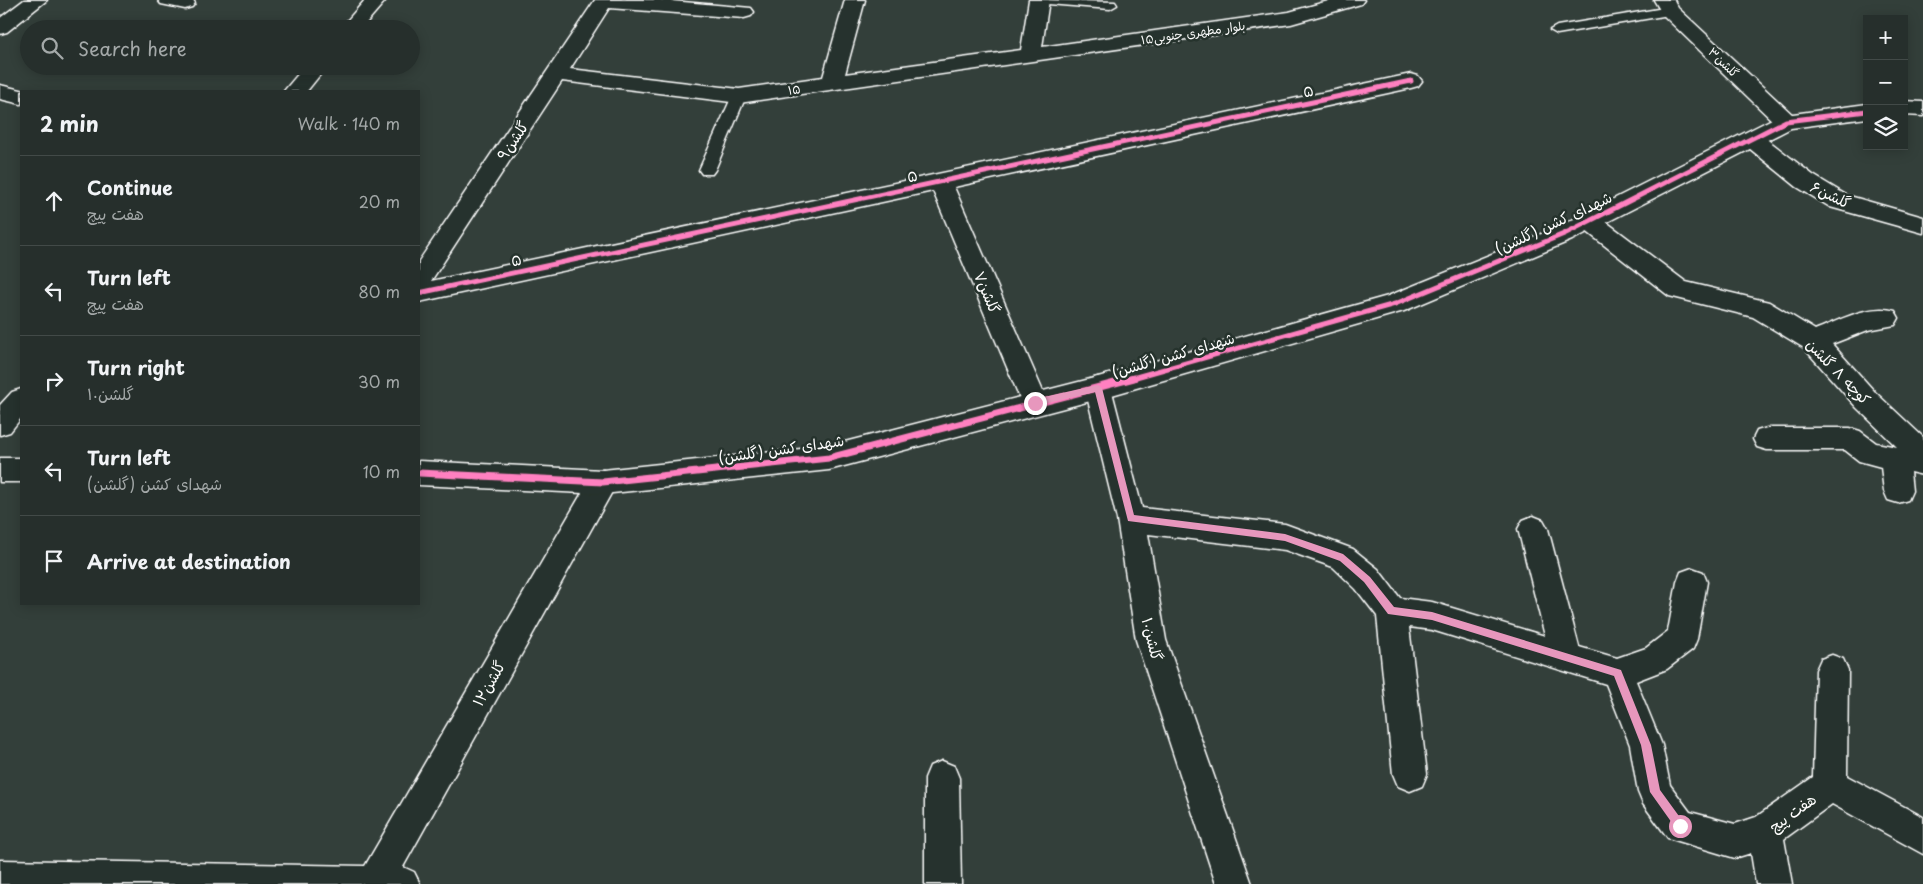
<!DOCTYPE html>
<meta charset="utf-8">
<style>
body{margin:0;font-family:"Playpen Sans","Playpen Sans Arabic",sans-serif;background:#2e3734;color:#f1f3f6}
.controls{position:absolute;right:15px;top:15px;display:grid;overflow:hidden;border-radius:0px;box-shadow:0 2px 12px #0003}
.controls button{width:45px;height:45px;display:grid;place-items:center;padding:0;border:0;border-bottom:1px solid #424a48;background:#262f2c;color:#f1f3f6;font:25px sans-serif}
.stop{position:absolute;width:15px;height:15px;margin:-11px;border:4px solid #e797bd;border-radius:50%;background:#fff}
.stop.end{background:#e797bd;border-color:#fff;box-shadow:0 1px 5px #0008}
.list{margin:0;padding:0;list-style:none}
h2{display:flex;justify-content:space-between;align-items:center;height:65px;margin:0;padding:0 20px;font-size:21px}
h2 small{font-size:16px;font-weight:400;color:#a4a9a9}
.list li{display:grid;grid-template-columns:32px 1fr auto;gap:15px;align-items:center;box-sizing:border-box;height:90px;padding:0 20px;border-top:1px solid #424a48}
.list b{display:block;font-size:19px;white-space:nowrap}
.list p{margin:0;font-size:16px;white-space:nowrap;color:#a4a9a9}
.list em{font-size:16px;font-style:normal;color:#a4a9a9}
.icon{flex:none;width:28px;height:28px;fill:none;stroke:currentColor;stroke-width:2;stroke-linecap:round;stroke-linejoin:round}
.map{position:relative;flex:none;width:1923px;height:884px;overflow:hidden}
.search{position:absolute;background:#262f2c;box-shadow:0 2px 12px #0003;left:20px;top:20px;width:400px;height:55px;display:flex;align-items:center;gap:12px;box-sizing:border-box;padding:0 18px;border-radius:28px;color:#a4a9a9;font-size:19px}
.panel{position:absolute;background:#262f2c;box-shadow:0 2px 12px #0003;left:20px;top:90px;width:400px;height:515px;border-radius:0px}
.map>svg:first-child{display:block}
.lines{fill:none;stroke-linecap:round;stroke-linejoin:round}
.lane-casing{stroke:#fff;stroke-width:3}
.street-casing{stroke:#fff;stroke-width:3}
.secondary-casing{stroke:#fff;stroke-width:3}
.lane{fill:#26332d;fill-rule:evenodd}
.street{fill:#26332d;fill-rule:evenodd}
.secondary{fill:#26332d;fill-rule:evenodd}
.cycleway-far1-casing{stroke:#26332d;stroke-width:8}
.cycleway-casing{stroke:#26332d;stroke-width:10}
.cycleway-far1{stroke:#ff80c0;stroke-width:5}
.cycleway{stroke:#ff80c0;stroke-width:7}
.route{fill:#e797bd}
.labels{text-anchor:middle;dominant-baseline:central;stroke-width:5;stroke-linejoin:round;paint-order:stroke}
.far-street-label{font-size:12px;fill:#fff;stroke:#26332d}
.street-label{font-size:15px;fill:#fff;stroke:#26332d}
</style>
<div class="map">
<svg width="1923" height="884" viewBox="0 0 1923 884">
<rect width="100%" height="100%" fill="#333f3a"/>
<filter id="ink" filterUnits="userSpaceOnUse"><feTurbulence type="fractalNoise" baseFrequency=".02" numOctaves="2"/><feDisplacementMap in="SourceGraphic" scale="10" xChannelSelector="R" yChannelSelector="G"/><feConvolveMatrix kernelMatrix="1 2 1 2 8 2 1 2 1" color-interpolation-filters="sRGB"/></filter>
<g filter="url(#ink)">
<g class="lines">
<g class="lane-casing">
<g id="lane">
<path d="M1041 0 1115 2 1117 5 1110 9 1048 4Z"/>
<path d="M1670 7 1675 8 1677 11 1675 14 1557 34 1550 30 1557 26Z"/>
<path d="M739 91 746 96 715 170 712 174H702L699 170 732 96Z"/>
</g>
</g>
<g class="street-casing">
<g id="street">
<path d="M24 0H47L7 32 0 34V18Z"/>
<path d="M158 0H193L195 3 192 7 185 9 161 4Z"/>
<path d="M365 0H386L361 29H340Z"/>
<path d="M595 0H660L751 8 754 12 751 16 744 18 609 8 570 69 739 89 823 77 845 0H865L845 74 1021 50 1029 0H1049L1042 47 1289 12 1332 0H1364L1361 4 1291 24 739 103 562 81 431 281 1411 74 1418 76 1422 81 1418 86 1411 88 954 187 1048 403 1044 411 1035 414 1026 411 1022 403 933 191 419 302V261Z"/>
<path d="M1654 0H1674L1678 8 1794 116 1797 121 1794 126 1786 128 1778 126 1663 15Z"/>
<path d="M305 66H327L307 91H284Z"/>
<path d="M0 85 25 91H21V104L0 99Z"/>
<path d="M1752 132 1760 134 1813 175 1846 195 1923 217V233L1830 207 1797 187 1744 144 1741 139 1744 134Z"/>
<path d="M1589 213 1597 215 1686 282 1769 302 1815 330C1839 321 1869 303 1895 311L1899 318 1895 325 1868 330 1832 344 1875 392 1923 437V475L1910 472 1912 491 1908 500 1898 503 1888 500 1884 491 1881 467 1859 461 1845 450H1767L1757 447 1753 439 1757 431 1767 428H1850L1860 431 1876 443 1897 447 1857 408 1804 348 1753 317 1669 296 1581 227 1577 221 1581 215Z"/>
<path d="M1098 377 1107 380 1111 388 1142 508 1285 524 1353 549 1378 569 1400 598 1432 602 1545 636 1518 529 1523 520 1533 516 1543 520 1548 529 1579 647 1617 658 1646 648 1668 631 1677 582 1681 572 1692 568 1703 572 1707 582 1697 639 1693 649 1667 669 1636 681 1662 745 1670 785 1690 812 1735 824 1756 817 1813 777 1816 670 1821 659 1832 655 1843 659 1848 670 1847 776 1923 817V854L1832 804 1784 839 1792 884H1756L1751 853 1735 858 1668 838 1643 804 1638 792 1630 745 1606 684 1432 630 1409 627 1427 774 1422 786 1410 791 1398 786 1393 774 1377 616 1356 589 1333 567 1285 550 1148 534 1166 640 1252 884H1216L1136 640 1117 519 1085 388 1089 380Z"/>
<path d="M21 389V418L10 432 0 435V405L12 392Z"/>
<path d="M603 470 613 474 617 482 613 490 403 867 414 872 420 884H0V860L365 866 593 474Z"/>
<path d="M942 761 954 766 959 778 961 884H925V778L930 766Z"/>
</g>
</g>
<g class="secondary-casing">
<g id="secondary">
<path d="M1904 101 1923 102V116L1904 115Z"/>
<path d="M1867 104V118L1791 128 1572 240 1404 311 1098 399 829 470 603 494 419 485V461L603 470 829 446 1098 377 1388 296 1556 228 1778 116Z"/>
<rect x="0" y="458" width="21" height="24"/>
</g>
</g>
<use href="#lane" class="lane"/>
<use href="#street" class="street"/>
<use href="#secondary" class="secondary"/>
<g class="cycleway-far1-casing">
<g id="cycleway-far1">
<path d="M419 293 1411 81"/>
<path d="M1129 379 1395 304 1564 234 1786 121 1867 111"/>
</g>
</g>
<g class="cycleway-casing">
<path id="cycleway" d="M419 473 603 482 829 458 1134 378"/>
</g>
<use href="#cycleway-far1" class="cycleway-far1"/>
<use href="#cycleway" class="cycleway"/>
</g>
</g>
<path class="route" d="M1098 385 1102 388 1134 515 1285 534 1343 554 1370 577 1394 607 1432 612 1621 670 1651 745 1660 790 1684 823V830H1677L1650 792 1641 745 1614 676 1432 620 1388 614 1364 582 1340 561 1285 541 1128 521 1095 392 1035 406 1031 403 1035 399Z"/>
<g class="labels">
<g class="far-street-label">
<text transform="translate(1193 32) rotate(-8)">بلوار مطهری جنوبی۱۵</text>
<text transform="translate(1724 62) rotate(44)">گلشن۳</text>
<text transform="translate(794 89) rotate(-8)">۱۵</text>
</g>
<g class="street-label">
<text transform="translate(1308 90) rotate(-12)">۵</text>
<text transform="translate(512 140) rotate(-56)">گلشن۹</text>
<text transform="translate(912 175) rotate(-12)">۵</text>
<text transform="translate(1831 194) rotate(26)">گلشن۶</text>
<text transform="translate(1553 222) rotate(-25)">شهدای کشن (گلشن)</text>
<text transform="translate(516 259) rotate(-12)">۵</text>
<text transform="translate(988 292) rotate(67)">گلشن۷</text>
<text transform="translate(1173 354) rotate(-16)">شهدای کشن (گلشن)</text>
<text transform="translate(1839 371) rotate(46)">کوچه ۸ گلشن</text>
<text transform="translate(781 448) rotate(-8)">شهدای کشن (گلشن)</text>
<text transform="translate(1153 639) rotate(76)">گلشن۱۰</text>
<text transform="translate(488 683) rotate(-60)">گلشن۱۲</text>
<text transform="translate(1792 812) rotate(-36)">هفت پیچ</text>
</g>
</g>
</svg>
<div class="controls">
<button>+</button>
<button>−</button>
<button><svg class="icon" aria-label="layers" viewBox="0 0 24 24"><path d="M12 4l9 5-9 5-9-5zM3 14l9 5 9-5"/></svg></button>
</div>
<div class="stop" style="left:1680px;top:826px"></div>
<div class="stop end" style="left:1035px;top:403px"></div>
<div class="search"><svg class="icon" aria-label="search" viewBox="0 0 24 24"><circle cx="10" cy="10" r="6"/><path d="M15 15l6 6"/></svg>Search here</div>
<section class="panel">
<h2>2 min<small>Walk · 140 m</small></h2>
<ul class="list">
<li><svg class="icon" aria-label="ahead" viewBox="0 0 24 24"><path d="M12 20V5M6 11l6-6 6 6"/></svg><div><b>Continue</b><p>هفت پیچ</p></div><em>20 m</em></li>
<li><svg class="icon" aria-label="left" viewBox="0 0 24 24"><path d="M17 20v-9H6M10 6l-5 5 5 5"/></svg><div><b>Turn left</b><p>هفت پیچ</p></div><em>80 m</em></li>
<li><svg class="icon" aria-label="right" viewBox="0 0 24 24"><path d="M7 20v-9h11M14 6l5 5-5 5"/></svg><div><b>Turn right</b><p>گلشن۱۰</p></div><em>30 m</em></li>
<li><svg class="icon" aria-label="left" viewBox="0 0 24 24"><path d="M17 20v-9H6M10 6l-5 5 5 5"/></svg><div><b>Turn left</b><p>شهدای کشن (گلشن)</p></div><em>10 m</em></li>
<li><svg class="icon" aria-label="arrive" viewBox="0 0 24 24"><path d="M6 21V4h12l-3 4 3 4H6"/></svg><div><b>Arrive at destination</b></div></li>
</ul>
</section>
</div>
